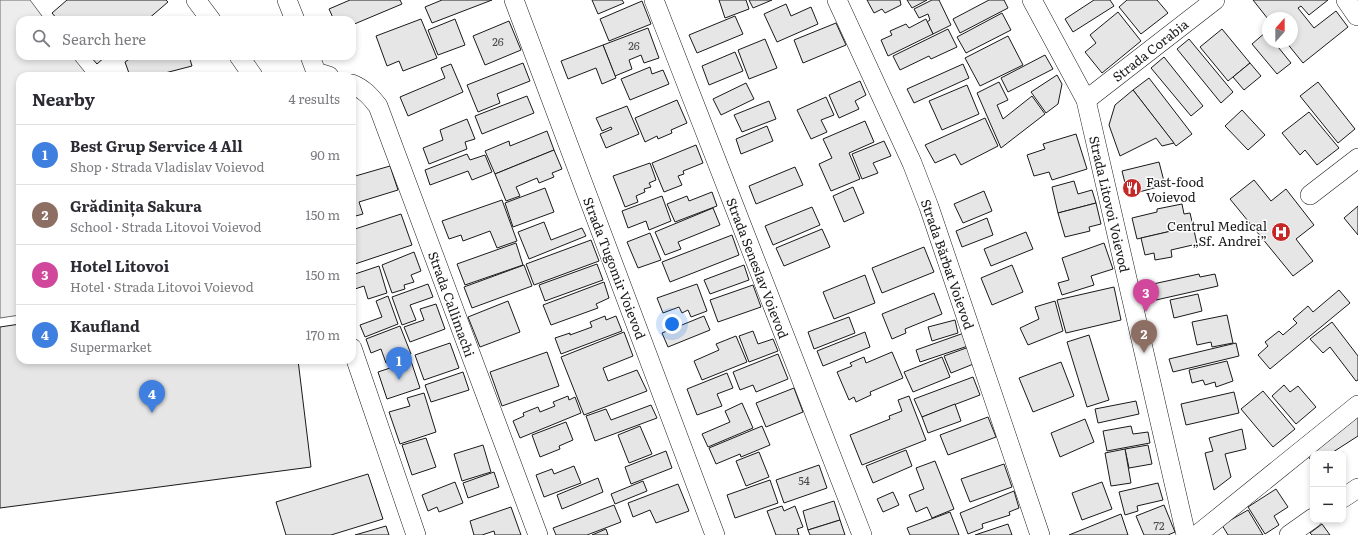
<!DOCTYPE html>
<meta charset="utf-8">
<style>
body{margin:0;font-family:Literata,serif;background:#f2f2f3;color:#2b2b33}
.controls{position:absolute;right:12px;bottom:12px;display:grid;overflow:hidden;border-radius:8px;box-shadow:0 2px 6px #0003}
.controls button{width:36px;height:36px;display:grid;place-items:center;padding:0;border:0;border-bottom:1px solid #e1e1e2;background:#fff;color:#2b2b33;font:20px sans-serif}
.compass{position:absolute;left:1262px;top:12px;width:36px;height:36px;border-radius:50%;background:#fff;box-shadow:0 2px 6px #0003;rotate:21deg}
.you{position:absolute;left:672px;top:324px;width:14px;height:14px;margin:-10px;border:3px solid #fff;border-radius:50%;background:#1a73e8;box-shadow:0 0 0 6px #1a73e833}
.badge{display:grid;place-items:center;width:26px;height:26px;border-radius:50%;background:#c62828;color:#fff;font-size:13px;font-weight:700}
.pin{position:absolute;translate:-50% -33px;filter:drop-shadow(0 1px 2px #0008)}
.pin::after{content:'';position:absolute;top:21px;width:14px;height:12px;background:inherit;clip-path:polygon(0 0,100% 0,50% 100%)}
.list{margin:0;padding:0;list-style:none}
h2{display:flex;justify-content:space-between;align-items:center;height:52px;margin:0;padding:0 16px;font-size:17px}
h2 small{font-size:13px;font-weight:400;color:#7c7c81}
.list li{display:grid;grid-template-columns:26px 1fr auto;gap:12px;align-items:center;box-sizing:border-box;height:60px;padding:0 16px;border-top:1px solid #e1e1e2}
.list b{display:block;font-size:15px;white-space:nowrap}
.list p{margin:0;font-size:13px;white-space:nowrap;color:#7c7c81}
.list em{font-size:13px;font-style:normal;color:#7c7c81}
.icon{flex:none;width:22px;height:22px;fill:none;stroke:currentColor;stroke-width:2;stroke-linecap:round;stroke-linejoin:round}
.map{position:relative;flex:none;width:1358px;height:535px;overflow:hidden}
.search{position:absolute;background:#fff;box-shadow:0 2px 6px #0003;left:16px;top:16px;width:340px;height:44px;display:flex;align-items:center;gap:10px;box-sizing:border-box;padding:0 14px;border-radius:12px;color:#7c7c81;font-size:15px}
.panel{position:absolute;background:#fff;box-shadow:0 2px 6px #0003;left:16px;top:72px;width:340px;height:292px;border-radius:12px}
.map>svg:first-child{display:block}
.parking{fill:#ededed;stroke:#6a6a6a}
.building{fill:#e6e6e6;stroke:#1a1a1a}
.lines{fill:none;stroke-linecap:round;stroke-linejoin:round}
.minor-casing{stroke:#1a1a1a;stroke-width:20}
.minor{stroke:#fff;stroke-width:19}
.labels{text-anchor:middle;dominant-baseline:central;stroke-width:3;stroke-linejoin:round;paint-order:stroke}
.number-label{font-size:11px;fill:#4d4d4d}
.street-label{font-size:13px;fill:#1a1a1a;stroke:#fff}
.poi-label{font-size:13px;fill:#1a1a1a;stroke:#fff;text-anchor:start}
</style>
<div class="map">
<svg width="1358" height="535" viewBox="0 0 1358 535">
<rect width="100%" height="100%" fill="#fff"/>
<path class="parking" d="M0 0H30L45 20H20V56H72L88 76H20V315L0 318Z"/>
<g class="building">
<path d="M67 0H166L168 2 147 20H58L52 13Z"/>
<path d="M350 0H400L402 4 352 25V20H334L329 9Z"/>
<path d="M442 0H492L432 23 425 7Z"/>
<path d="M592 0H622L624 3 598 14Z"/>
<path d="M719 0H746L749 9 725 18Z"/>
<path d="M749 0H772L753 8Z"/>
<path d="M867 0H900L901 5 885 13 882 9 874 13Z"/>
<path d="M907 0H927L912 8Z"/>
<path d="M932 0H939L951 25 933 34 927 22 930 20 928 14 919 18 914 9Z"/>
<path d="M989 0H1004L1008 8 960 33 953 19Z"/>
<path d="M1094 0H1110L1114 6 1073 32 1065 19Z"/>
<path d="M1127 0H1157L1168 13 1141 34 1119 7Z"/>
<path d="M1253 0H1328L1309 15 1301 6 1298 8 1314 28 1336 11 1348 27 1303 63 1286 42H1292V18H1268V19Z"/>
<path d="M642 1 651 24 609 41 600 19Z"/>
<path d="M786 4 791 16 811 7 818 24 777 42 764 14Z"/>
<path d="M1118 12 1141 41 1102 73 1085 52 1096 43 1090 35Z"/>
<path d="M1002 13 1011 30 966 53 957 37Z"/>
<path d="M735 16 743 34 697 53 689 35Z"/>
<path d="M421 19 437 58 403 71 399 61 387 66 376 36Z"/>
<path d="M455 19 465 45 438 55 428 30Z"/>
<path d="M926 19 933 34 888 56 881 40 892 35 890 31 906 24 909 28Z"/>
<path d="M509 21 521 50 485 65 473 36Z"/>
<path d="M836 23 846 45 803 63 794 40Z"/>
<path d="M648 28 659 58 644 63 641 55 629 60 632 69 615 76 603 45Z"/>
<path d="M948 29 957 47 931 59 929 56 900 70 893 56Z"/>
<path d="M1222 29 1250 63 1228 81 1200 47Z"/>
<path d="M1266 32 1268 34V42H1274L1291 63 1277 74 1252 44Z"/>
<path d="M1008 36 1023 65 980 86 965 58Z"/>
<path d="M765 39 777 68 749 79 738 50Z"/>
<path d="M1189 39 1233 92 1221 103 1177 49Z"/>
<path d="M603 45 616 78 602 84 596 68 568 79 561 61Z"/>
<path d="M735 52 743 71 709 85 702 66Z"/>
<path d="M1045 55 1053 69 1008 92 1001 78Z"/>
<path d="M90 56H106L97 64Z"/>
<path d="M134 56H189L192 66 165 73 166 76H130L125 62Z"/>
<path d="M1164 57 1203 106 1191 116 1151 68Z"/>
<path d="M523 63 530 81 497 94 500 103 478 112 467 85Z"/>
<path d="M1250 63 1261 76 1244 90 1233 77Z"/>
<path d="M451 64 463 92 408 116 400 97 445 78 441 68Z"/>
<path d="M963 64 969 78 914 103 907 89Z"/>
<path d="M650 67 652 74 663 70 669 84 630 100 621 79Z"/>
<path d="M1057 75 1062 84 1058 104 1046 113 1031 92Z"/>
<path d="M1149 78 1192 134 1176 146 1133 90Z"/>
<path d="M860 81 866 95 855 101 859 109 839 118 829 95Z"/>
<path d="M999 82 1008 100 997 105 1003 119 1032 96 1045 114 1001 148 977 93Z"/>
<path d="M1318 82 1355 129 1338 143 1300 96Z"/>
<path d="M746 83 754 99 721 115 713 99Z"/>
<path d="M967 85 979 114 942 130 929 101Z"/>
<path d="M1133 90 1174 143 1162 146 1156 138 1120 156 1109 125 1115 105Z"/>
<path d="M527 96 534 113 482 134 475 116Z"/>
<path d="M826 97 834 115 821 120 827 132 811 139 797 110Z"/>
<path d="M677 100 687 123 671 130 672 133 658 139 657 136 645 142 635 118Z"/>
<path d="M769 101 776 119 742 132 734 115Z"/>
<path d="M627 106 639 134 606 148 600 134 612 129 611 127 602 131 596 118Z"/>
<path d="M1242 110 1265 135 1248 150 1225 126Z"/>
<path d="M1309 112 1339 148 1317 165 1305 150 1300 155 1282 133Z"/>
<path d="M985 118 998 146 961 165 955 154 935 163 925 145Z"/>
<path d="M467 119 475 139 465 142 467 149 429 164 423 148 443 140 440 130Z"/>
<path d="M865 121 874 142 849 153 860 179 831 191 819 164 832 158 823 139Z"/>
<path d="M767 126 773 141 741 154 736 139Z"/>
<path d="M547 131 554 150 495 174 485 151 509 141 510 146Z"/>
<path d="M1076 134 1087 169 1052 180 1049 172 1034 176 1027 155 1045 149 1043 144Z"/>
<path d="M884 141 891 156 873 163 878 173 862 179 852 154Z"/>
<path d="M696 145 703 163 683 171 684 174 678 176 682 185 664 192 652 163Z"/>
<path d="M554 150 562 169 552 173 554 177 539 183 537 178 516 187 520 196 506 201 495 174Z"/>
<path d="M467 154 470 160 485 155 492 172 472 180 468 171 430 185 425 170Z"/>
<path d="M1159 162 1165 185 1128 195 1122 171Z"/>
<path d="M650 163 656 180 649 183 651 187 644 189 645 192 636 196 638 202 625 207 613 176Z"/>
<path d="M390 166 398 190 359 202 363 214 352 217V177Z"/>
<path d="M795 167 803 185 756 204 749 186Z"/>
<path d="M1254 180 1271 201 1286 189 1314 225 1296 239 1313 261 1293 276 1230 199Z"/>
<path d="M1074 181 1078 194 1092 190 1096 203 1058 213 1052 187Z"/>
<path d="M853 187 864 213 844 222 833 196Z"/>
<path d="M545 188 554 212 513 227 505 203Z"/>
<path d="M984 191 992 211 963 223 954 204Z"/>
<path d="M712 192 717 206 675 222 667 204 687 196 689 201Z"/>
<path d="M662 196 671 221 649 230 646 221 628 228 622 211Z"/>
<path d="M502 200 517 241 497 248 490 231 463 241 461 235 449 239 442 221Z"/>
<path d="M1096 203 1101 224 1089 227 1090 231 1065 237 1058 213Z"/>
<path d="M1182 204 1184 214 1190 213 1193 226 1137 239 1132 218 1157 212V209Z"/>
<path d="M1358 206V235L1344 218Z"/>
<path d="M812 207 820 225 773 245 765 226Z"/>
<path d="M713 208 720 225 678 242 681 249 665 255 655 232Z"/>
<path d="M401 214 412 245 352 265V230Z"/>
<path d="M987 218 993 235 962 247 956 231Z"/>
<path d="M544 222 551 240 582 228 586 236 529 259 518 232Z"/>
<path d="M1193 226 1197 244 1171 250 1172 257 1155 260 1154 253 1145 255 1141 238Z"/>
<path d="M822 229 830 247 784 266 776 248Z"/>
<path d="M1026 232 1033 249 991 266 984 249Z"/>
<path d="M650 233 661 260 638 268 627 242Z"/>
<path d="M732 235 739 255 670 282 662 262Z"/>
<path d="M591 240 599 261 534 285 526 264Z"/>
<path d="M516 243 523 265 465 285 457 264Z"/>
<path d="M1104 243 1113 269 1091 276 1094 285 1062 295 1058 283 1069 280 1062 258Z"/>
<path d="M924 247 934 272 882 293 872 268Z"/>
<path d="M414 252 421 271 411 275 414 282 404 285 405 289 392 293 382 265Z"/>
<path d="M597 264 603 280 545 301 539 285Z"/>
<path d="M524 265 532 286 472 308 464 287Z"/>
<path d="M744 265 749 280 710 294 704 280Z"/>
<path d="M1012 265 1023 292 992 305 981 278Z"/>
<path d="M379 266 387 293 368 299 364 286 352 290V275Z"/>
<path d="M1199 274 1200 277 1215 274 1218 286 1156 300 1153 284Z"/>
<path d="M865 275 875 303 834 319 823 292Z"/>
<path d="M604 282 609 298 596 304 598 308 551 325 543 305Z"/>
<path d="M428 284 433 297 410 305 416 320 402 325 392 297Z"/>
<path d="M697 284 707 311 691 317 688 310 682 313 679 307 663 313 657 298Z"/>
<path d="M753 285 761 307 718 322 710 300Z"/>
<path d="M1114 287 1121 320 1066 333 1057 300Z"/>
<path d="M1339 290 1350 303 1270 369 1258 355 1268 346 1265 342 1279 331 1283 335 1297 323 1293 319 1308 306 1313 312Z"/>
<path d="M934 293 942 314 905 329 906 333 892 339 882 314Z"/>
<path d="M1198 294 1202 311 1174 318 1170 300Z"/>
<path d="M388 296 398 324 365 337 360 325 382 317 376 301Z"/>
<path d="M508 301 520 332 480 347 468 317Z"/>
<path d="M1055 301 1063 331 1028 345 1020 328 1039 319 1035 307Z"/>
<path d="M436 304 445 329 410 342 404 327 424 320 420 309Z"/>
<path d="M1227 315 1233 343 1212 347 1211 342 1197 345 1192 322Z"/>
<path d="M605 316 606 320 616 316 622 331 561 354 555 338 570 333V335L592 327 590 322Z"/>
<path d="M704 316 710 330 668 347 662 333Z"/>
<path d="M849 317 855 333 814 349 808 332Z"/>
<path d="M955 320 958 333 932 341 928 327Z"/>
<path d="M1332 322 1358 356V380L1356 381 1330 347 1323 353 1310 339Z"/>
<path d="M20 324V360H298L311 467 0 508V327Z"/>
<path d="M400 326 411 354 386 363 381 349 371 353 366 339Z"/>
<path d="M753 331 758 344 773 339 778 351 749 362 739 336Z"/>
<path d="M624 332 633 356 603 368 608 381 637 370 647 391 584 415 561 357Z"/>
<path d="M865 332 870 347 823 366 817 351Z"/>
<path d="M964 333 968 346 920 362 916 350Z"/>
<path d="M1089 335 1109 400 1087 407 1067 342Z"/>
<path d="M736 336 747 362 702 380 694 361 719 350 716 344Z"/>
<path d="M450 343 459 368 424 380 415 355Z"/>
<path d="M1236 343 1239 356 1173 372 1169 359Z"/>
<path d="M969 347 976 363 951 373 944 356Z"/>
<path d="M547 352 559 386 502 406 490 372Z"/>
<path d="M892 352 903 378 870 392 871 395 856 402 854 397 849 400 837 372 852 366 850 363 864 357 866 363Z"/>
<path d="M778 354 788 379 756 392 753 385 740 390 733 372Z"/>
<path d="M942 357 950 377 913 392 904 372Z"/>
<path d="M411 361 420 388 387 399 378 372Z"/>
<path d="M1227 361 1233 381 1216 387 1215 382 1205 385 1203 380 1192 383 1189 370Z"/>
<path d="M1061 362 1074 396 1033 412 1019 378Z"/>
<path d="M463 372 469 390 431 402 425 385Z"/>
<path d="M727 373 733 388 717 394 722 406 697 415 687 389Z"/>
<path d="M973 377 980 395 922 417 914 399Z"/>
<path d="M1284 385 1290 392 1298 386 1316 407 1296 424 1272 396Z"/>
<path d="M794 388 803 412 766 427 756 403Z"/>
<path d="M1263 391 1295 429 1273 447 1241 409Z"/>
<path d="M1234 392 1239 413 1186 425 1181 404Z"/>
<path d="M424 393 436 432 400 444 389 412 410 406 407 398Z"/>
<path d="M568 396 569 400 575 397 581 413 520 438 513 421 524 416 523 413 538 407 540 412 555 406 553 402Z"/>
<path d="M909 396 926 440 862 465 850 435 890 419 889 416 902 411 898 400Z"/>
<path d="M1136 401 1139 414 1098 423 1095 409Z"/>
<path d="M742 403 753 428 708 447 702 434 730 422 725 411Z"/>
<path d="M955 404 961 421 928 433 922 417Z"/>
<path d="M651 405 657 418 595 441 586 416 606 409 611 420Z"/>
<path d="M1358 415V436L1330 454H1313V463L1308 456Z"/>
<path d="M988 417 996 437 948 455 940 435Z"/>
<path d="M1085 419 1094 442 1060 457 1051 433Z"/>
<path d="M566 422 573 440 559 446 560 449 540 457 532 435Z"/>
<path d="M640 426 652 454 629 463 618 435Z"/>
<path d="M762 426 770 445 741 457 740 454 716 464 709 448Z"/>
<path d="M1131 426 1133 434 1148 432 1150 443 1107 451 1103 431Z"/>
<path d="M1242 429 1246 449 1225 454 1231 477 1214 490 1205 453 1213 451 1209 438Z"/>
<path d="M426 438 436 467 412 475 402 445Z"/>
<path d="M483 445 491 472 462 481 454 454Z"/>
<path d="M1148 445 1152 464 1129 468 1125 449Z"/>
<path d="M1125 449 1131 483 1111 486 1105 453Z"/>
<path d="M906 450 912 466 873 483 866 466Z"/>
<path d="M666 451 672 468 631 484 625 467Z"/>
<path d="M759 452 769 477 746 486 736 461Z"/>
<path d="M935 461 954 509 932 518 927 507 916 512 909 495 924 489 916 468Z"/>
<path d="M1004 464 1012 487 970 502 961 479Z"/>
<path d="M819 465 827 488 784 503 776 480Z"/>
<path d="M574 466 581 483 544 497 536 475 552 469 554 474Z"/>
<path d="M494 472 499 487 468 498 463 483Z"/>
<path d="M368 474 383 519 331 535H286L276 502Z"/>
<path d="M598 478 603 492 562 509 557 495Z"/>
<path d="M770 480 778 503 735 518 727 495Z"/>
<path d="M643 481 647 491 615 504 611 494Z"/>
<path d="M455 482 463 503 439 512 437 507 428 511 422 495Z"/>
<path d="M1102 482 1112 509 1082 520 1072 493Z"/>
<path d="M1158 483 1163 500 1137 506 1138 511 1125 515 1119 492Z"/>
<path d="M678 484 689 511 656 523 650 510 633 517 628 503Z"/>
<path d="M1276 489 1288 507 1274 516 1279 525 1265 534 1248 507Z"/>
<path d="M1014 491 1019 508 1009 512 1010 515 982 524 983 528 968 534 960 513Z"/>
<path d="M893 492 899 505 883 512 877 499Z"/>
<path d="M834 501 840 520 808 530 803 511Z"/>
<path d="M614 505 621 522 587 535H556L553 528Z"/>
<path d="M1164 505 1175 532 1168 535H1144L1136 516Z"/>
<path d="M782 506 784 511 795 506 803 527 797 529 799 535H776L767 511Z"/>
<path d="M511 507 521 535H495L494 531 482 535H474L470 521Z"/>
<path d="M1248 510 1263 535H1228L1222 525Z"/>
<path d="M950 512 959 535H910L907 528Z"/>
<path d="M1121 514 1128 535H1069Z"/>
<path d="M840 520 845 535H810L808 530Z"/>
<path d="M1008 524 1012 535H975Z"/>
<path d="M1322 524 1330 535H1312L1310 533Z"/>
<path d="M386 526 389 535H355Z"/>
<path d="M606 529 608 535H592Z"/>
</g>
<g class="lines">
<g class="minor-casing">
<g id="minor">
<path d="M196 0 211 20"/>
<path d="M287 0 295 20"/>
<path d="M514 0 715 535"/>
<path d="M654 0 862 535"/>
<path d="M837 0 912 163 929 207 1040 535"/>
<path d="M1032 0 1086 100 1186 535"/>
<path d="M1346 0 1357 16"/>
<path d="M239 56 253 76"/>
<path d="M310 56 316 72 329 76"/>
<path d="M352 84C364 89 370 96 378 106L538 535"/>
<path d="M1086 100 1215 0"/>
<path d="M1310 195 1358 158"/>
<path d="M352 348 416 535"/>
<path d="M1343 498 1358 488"/>
<path d="M1197 535 1358 405"/>
<path d="M1289 535 1313 518"/>
</g>
</g>
<use href="#minor" class="minor"/>
</g>
<defs>
<g id="restaurant-disc" transform="scale(1)"><circle r="9.5" fill="#c62828" stroke="#fff"/><path d="M-5-6h1v4h1v-4h1v4h1v-4h1v5L-1.5 .5V6h-2V.5L-5-1ZM5-6V6H3V1.5H1.5Q1.5-4 5-6Z" fill="#fff"/></g>
<g id="hospital-disc" transform="scale(1)"><circle r="9.5" fill="#c62828" stroke="#fff"/><path d="M-5-5h3v3.5h4V-5h3V5h-3V1.5h-4V5h-3Z" fill="#fff"/></g>
</defs>
<g fill-rule="evenodd">
<use href="#restaurant-disc" x="1132" y="188"/>
<use href="#hospital-disc" x="1281" y="232"/>
</g>
<g class="labels">
<g class="number-label">
<text x="498" y="41">26</text>
<text x="634" y="45">26</text>
<text x="804" y="480">54</text>
<text x="1159" y="525">72</text>
</g>
<g class="street-label">
<text transform="translate(1150 50) rotate(-38)">Strada Corabia</text>
<text transform="translate(1110 204) rotate(77)">Strada Litovoi Voievod</text>
<text transform="translate(948 264) rotate(71)">Strada Bărbat Voievod</text>
<text transform="translate(615 268) rotate(69)">Strada Tugomir Voievod</text>
<text transform="translate(758 268) rotate(69)">Strada Seneslav Voievod</text>
<text transform="translate(452 304) rotate(70)">Strada Callimachi</text>
</g>
<g class="poi-label">
<text x="1146" y="181">Fast-food<tspan x="1146" dy="15">Voievod</tspan></text>
<text x="1267" y="225" text-anchor="end">Centrul Medical<tspan x="1267" dy="15">„Sf. Andrei”</tspan></text>
</g>
</g>
</svg>
<div class="controls">
<button>+</button>
<button>−</button>
</div>
<svg class="compass" viewBox="-18 -18 36 36"><path d="M0-13l5 13h-10z" fill="#e53935"/><path d="M0 13l5-13h-10z" fill="#7c7c81"/></svg>
<div class="you"></div>
<div class="pin badge" style="left:399px;top:380px;background:#3f7fe0">1</div>
<div class="pin badge" style="left:1144px;top:353px;background:#8d6e63">2</div>
<div class="pin badge" style="left:1146px;top:312px;background:#d1479c">3</div>
<div class="pin badge" style="left:152px;top:413px;background:#3f7fe0">4</div>
<div class="search"><svg class="icon" aria-label="search" viewBox="0 0 24 24"><circle cx="10" cy="10" r="6"/><path d="M15 15l6 6"/></svg>Search here</div>
<section class="panel">
<h2>Nearby<small>4 results</small></h2>
<ul class="list">
<li><span class="badge" style="background:#3f7fe0">1</span><div><b>Best Grup Service 4 All</b><p>Shop · Strada Vladislav Voievod</p></div><em>90 m</em></li>
<li><span class="badge" style="background:#8d6e63">2</span><div><b>Grădinița Sakura</b><p>School · Strada Litovoi Voievod</p></div><em>150 m</em></li>
<li><span class="badge" style="background:#d1479c">3</span><div><b>Hotel Litovoi</b><p>Hotel · Strada Litovoi Voievod</p></div><em>150 m</em></li>
<li><span class="badge" style="background:#3f7fe0">4</span><div><b>Kaufland</b><p>Supermarket</p></div><em>170 m</em></li>
</ul>
</section>
</div>
